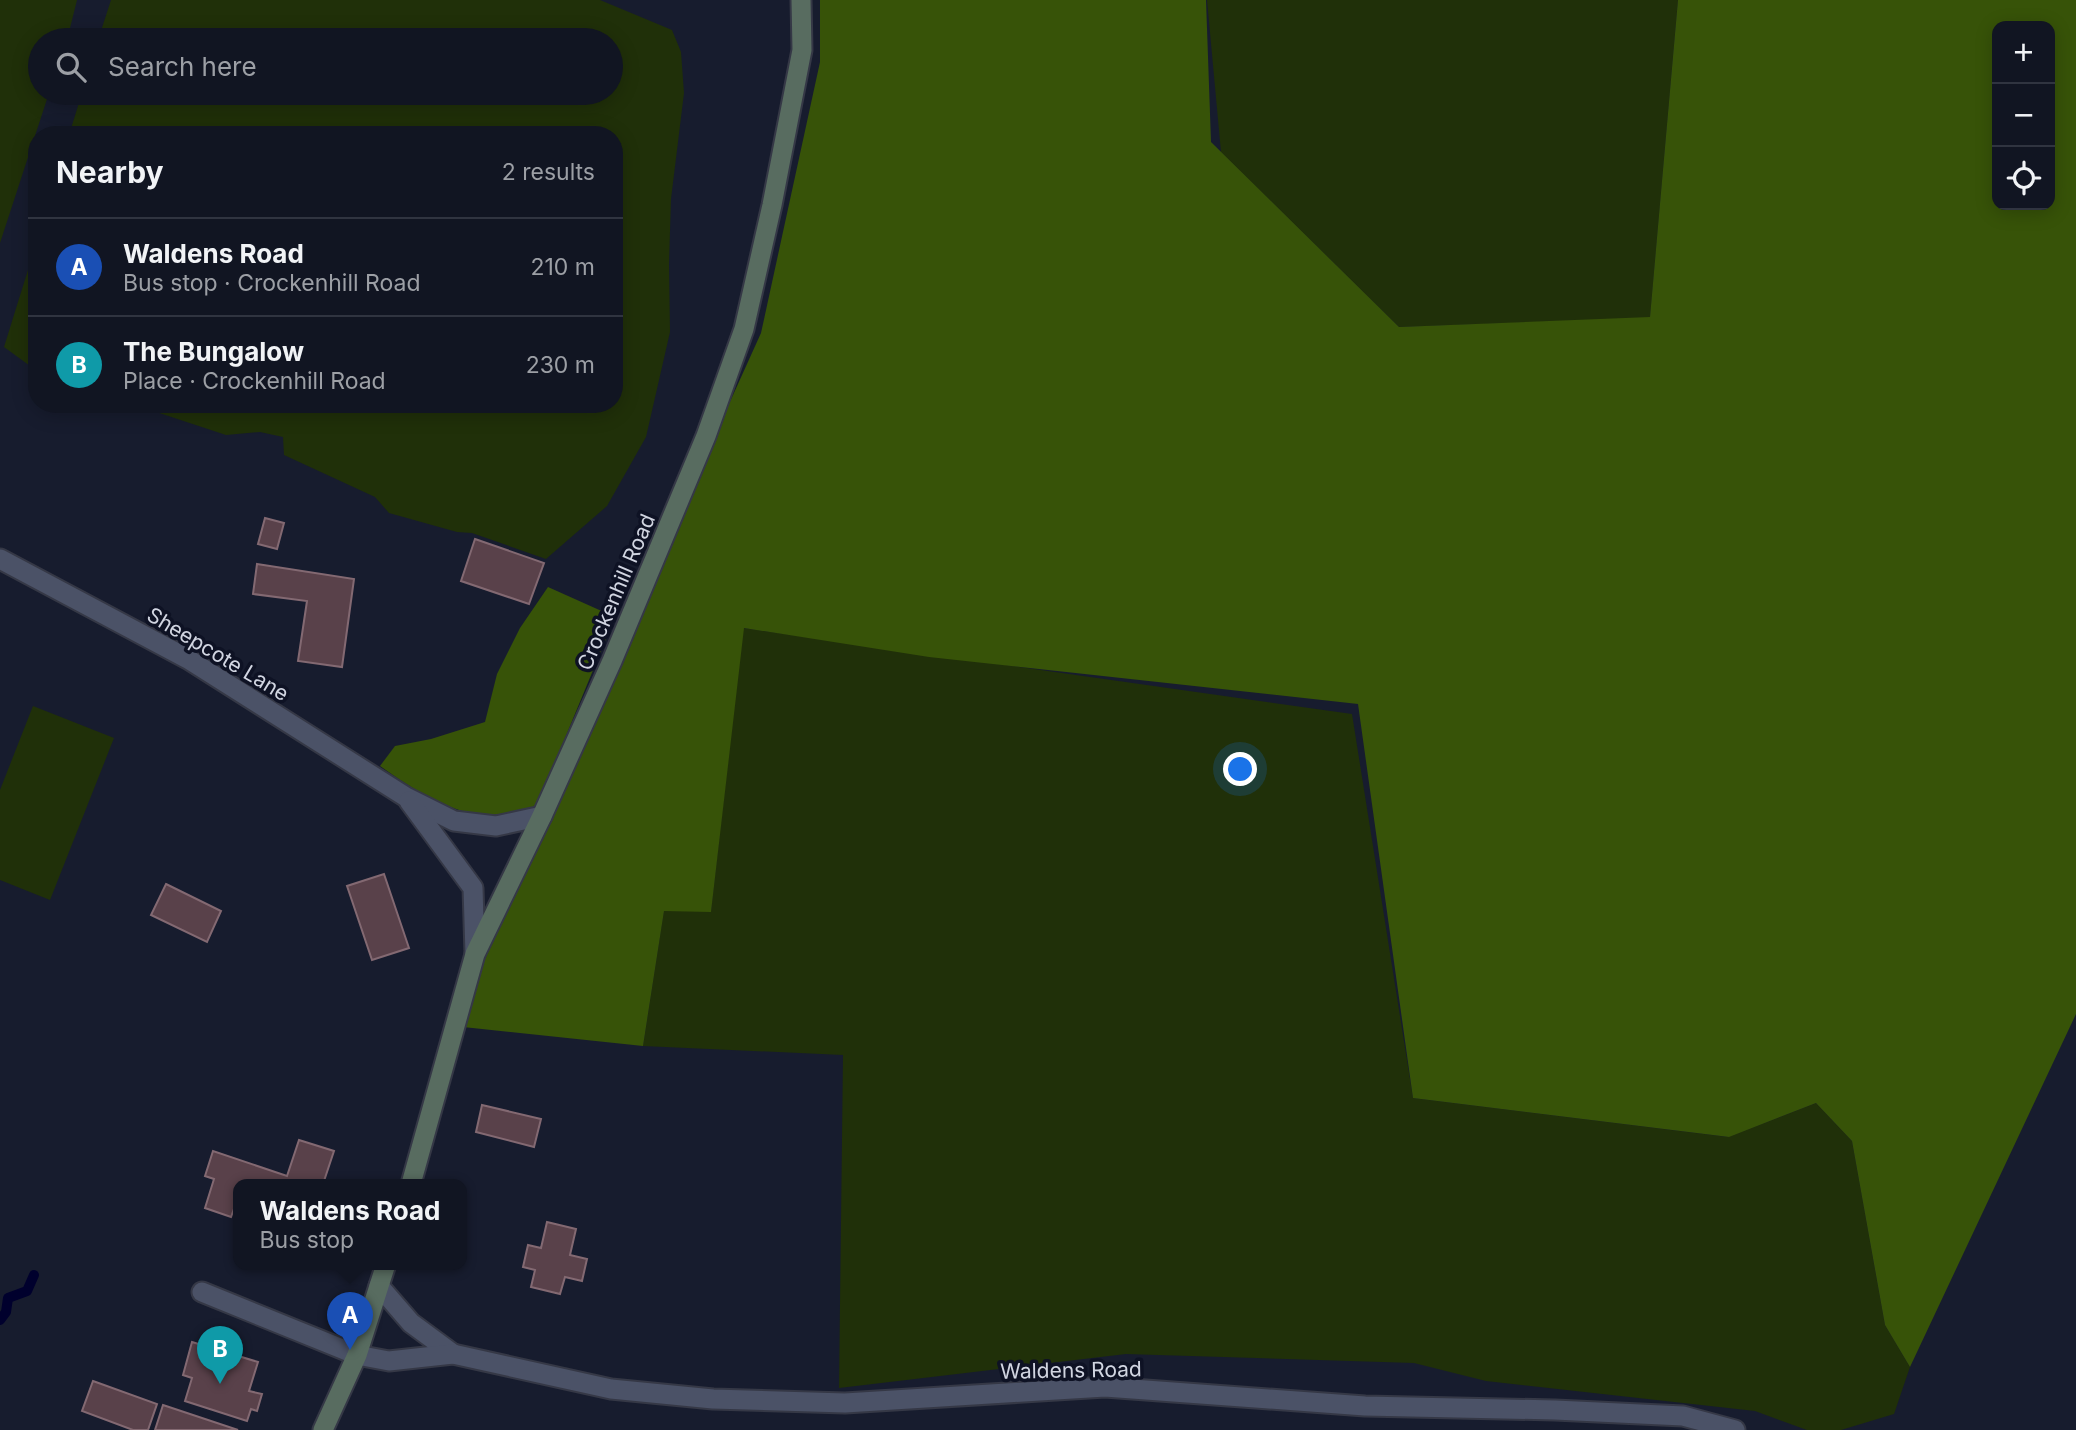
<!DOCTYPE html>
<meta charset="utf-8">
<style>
body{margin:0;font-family:Inter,sans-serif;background:#1e222f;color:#f1f3f6}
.controls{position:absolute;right:21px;top:21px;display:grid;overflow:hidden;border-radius:14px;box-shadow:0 4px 18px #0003}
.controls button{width:63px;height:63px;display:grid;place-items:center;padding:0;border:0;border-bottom:2px solid #303440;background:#111522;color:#f1f3f6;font:35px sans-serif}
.you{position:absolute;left:1241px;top:770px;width:24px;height:24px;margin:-18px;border:5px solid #fff;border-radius:50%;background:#1a73e8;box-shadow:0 0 0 10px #1a73e833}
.badge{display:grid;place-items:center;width:46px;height:46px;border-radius:50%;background:#1a73e8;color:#fff;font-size:23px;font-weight:700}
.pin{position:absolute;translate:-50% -58px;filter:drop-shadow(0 2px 4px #0008)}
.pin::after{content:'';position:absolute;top:37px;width:24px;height:21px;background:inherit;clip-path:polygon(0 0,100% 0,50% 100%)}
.popup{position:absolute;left:233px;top:1179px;width:234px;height:91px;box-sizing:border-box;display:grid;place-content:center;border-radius:14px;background:#111522;filter:drop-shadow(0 2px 5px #0005);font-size:23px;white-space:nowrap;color:#9c9fa5}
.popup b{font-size:26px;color:#f1f3f6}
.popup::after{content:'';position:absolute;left:50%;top:100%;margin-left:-14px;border:14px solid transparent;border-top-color:#111522}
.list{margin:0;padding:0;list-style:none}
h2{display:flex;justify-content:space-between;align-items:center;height:91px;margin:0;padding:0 28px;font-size:30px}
h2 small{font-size:23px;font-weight:400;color:#9c9fa5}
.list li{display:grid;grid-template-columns:46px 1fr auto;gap:21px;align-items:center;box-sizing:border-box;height:98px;padding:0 28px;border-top:2px solid #303440}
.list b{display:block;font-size:26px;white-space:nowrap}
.list p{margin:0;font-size:23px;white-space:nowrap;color:#9c9fa5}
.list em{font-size:23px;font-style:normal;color:#9c9fa5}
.icon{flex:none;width:38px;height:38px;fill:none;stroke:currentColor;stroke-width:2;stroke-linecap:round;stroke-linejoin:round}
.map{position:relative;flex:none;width:2076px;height:1430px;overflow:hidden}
.search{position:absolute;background:#111522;box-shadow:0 4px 18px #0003;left:28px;top:28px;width:595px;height:77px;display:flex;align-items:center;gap:18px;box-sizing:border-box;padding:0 24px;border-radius:38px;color:#9c9fa5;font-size:26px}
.panel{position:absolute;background:#111522;box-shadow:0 4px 18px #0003;left:28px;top:126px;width:595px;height:287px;border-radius:28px}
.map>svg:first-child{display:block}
.green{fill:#203009}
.forest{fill:#375308;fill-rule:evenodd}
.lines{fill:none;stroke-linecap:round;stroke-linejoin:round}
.stream{stroke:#00002d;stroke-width:10}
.building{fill:#59414a;stroke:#836972;stroke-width:2}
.service-casing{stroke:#353846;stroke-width:23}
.minor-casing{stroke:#353846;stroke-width:23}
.tertiary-casing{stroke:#353846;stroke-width:23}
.secondary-casing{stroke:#353846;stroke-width:23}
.service{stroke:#4b5267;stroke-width:19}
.minor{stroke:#4b5267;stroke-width:19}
.tertiary{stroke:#4b5267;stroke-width:19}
.secondary{stroke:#586c60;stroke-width:19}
.labels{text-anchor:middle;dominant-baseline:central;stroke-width:7;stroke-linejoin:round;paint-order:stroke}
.street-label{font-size:21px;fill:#d1d5e1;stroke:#0e1224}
</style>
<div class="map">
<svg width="2076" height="1430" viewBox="0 0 2076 1430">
<rect width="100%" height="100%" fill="#171c2e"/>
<g class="green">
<path d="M0 0H77L67 40H40V93H49L0 243Z"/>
<path d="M111 0H600L672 30 681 52 684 93 671 199 669 264 670 332 646 437 607 506 546 559 472 533 457 532 389 513 375 497 284 455 283 437 260 432 226 435 132 404H614V135H69L82 93H611V40H98Z"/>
<path d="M1207 0H1678L1650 318 1399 327 1221 152Z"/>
<path d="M37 241V371L4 347Z"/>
<path d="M743 628 1352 714 1413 1098 1728 1137 1816 1103 1852 1141 1885 1325 1910 1367 1894 1414 1841 1430H1807L1755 1411 1486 1381 1414 1363 1126 1354 839 1388 843 1055 643 1046 664 910 711 911Z"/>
<path d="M33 706 114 738 50 900 0 880V790Z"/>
</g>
<g class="forest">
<path d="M820 0H1206L1211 142 1399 327 1650 317 1678 0H2076V1014L1910 1367 1885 1325 1852 1141 1816 1103 1729 1137 1413 1098 1358 704 929 657 744 628 711 912 664 911 643 1046 463 1027 480 955 761 333 820 62ZM1997 26H2050V205H1997Z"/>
<path d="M548 587 615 617 537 806C524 810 507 817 494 816 451 815 414 790 380 766L395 746 431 739 485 722 497 674 520 628Z"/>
</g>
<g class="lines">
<path class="stream" d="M0 1320 6 1312 8 1298 27 1291 34 1275"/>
</g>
<g class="building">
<path d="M265 518 284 523 277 549 258 544Z"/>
<path d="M475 539 544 563 529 604 461 581Z"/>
<path d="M257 564 354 579 342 667 298 661 307 601 253 594Z"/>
<path d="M384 874 409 948 372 960 347 886Z"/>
<path d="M166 884 221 911 207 942 151 915Z"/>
<path d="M482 1105 541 1119 534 1147 476 1132Z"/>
<path d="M299 1140 334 1151 323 1184H238V1198L231 1217 205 1208 214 1179 205 1176 213 1151 287 1176Z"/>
<path d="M547 1222 576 1229 570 1255 587 1259 582 1281 565 1277 560 1294 531 1287 535 1270 523 1267 528 1245 541 1248Z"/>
<path d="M192 1342 258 1362 249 1391 262 1394 257 1411 251 1409 247 1421 185 1401 192 1378 183 1375Z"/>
<path d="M93 1381 157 1404 148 1430H133L82 1411Z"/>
<path d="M163 1405 238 1430H155Z"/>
</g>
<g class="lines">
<g class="service-casing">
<path id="service" d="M202 1292 357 1355"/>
</g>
<g class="minor-casing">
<g id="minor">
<path d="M0 559 188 659 406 797 454 821 496 826 542 816"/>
<path d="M409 801 473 888 475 954"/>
</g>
</g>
<g class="tertiary-casing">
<g id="tertiary">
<path d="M379 1286 411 1323 453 1354"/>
<path d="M357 1355 389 1361 453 1354 611 1389 713 1399 845 1403 1105 1387 1365 1406 1555 1410 1683 1416 1735 1430"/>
</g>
</g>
<g class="secondary-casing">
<g id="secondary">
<path d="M411 1184 475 954 542 816 612 661 706 436 744 329 772 205 802 50 801 0"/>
<path d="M323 1430 357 1355 386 1264"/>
</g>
</g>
<use href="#service" class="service"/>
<use href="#minor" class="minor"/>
<use href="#tertiary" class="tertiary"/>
<use href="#secondary" class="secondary"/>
</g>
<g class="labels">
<g class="street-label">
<text transform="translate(616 592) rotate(-67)">Crockenhill Road</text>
<text transform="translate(218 654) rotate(31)">Sheepcote Lane</text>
<text transform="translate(1071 1370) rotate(-1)">Waldens Road</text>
</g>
</g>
</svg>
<div class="controls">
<button>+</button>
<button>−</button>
<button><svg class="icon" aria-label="locate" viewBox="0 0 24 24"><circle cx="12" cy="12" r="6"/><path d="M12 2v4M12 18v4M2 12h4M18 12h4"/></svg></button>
</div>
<div class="you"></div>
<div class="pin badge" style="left:350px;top:1350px;background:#1a4fb4">A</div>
<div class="popup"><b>Waldens Road</b>Bus stop</div>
<div class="pin badge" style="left:220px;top:1384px;background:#0f9aa8">B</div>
<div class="search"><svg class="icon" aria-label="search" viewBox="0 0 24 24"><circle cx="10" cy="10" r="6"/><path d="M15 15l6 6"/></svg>Search here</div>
<section class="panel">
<h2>Nearby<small>2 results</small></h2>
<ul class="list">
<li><span class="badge" style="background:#1a4fb4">A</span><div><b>Waldens Road</b><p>Bus stop · Crockenhill Road</p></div><em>210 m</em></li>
<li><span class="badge" style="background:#0f9aa8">B</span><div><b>The Bungalow</b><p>Place · Crockenhill Road</p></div><em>230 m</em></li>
</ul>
</section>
</div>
